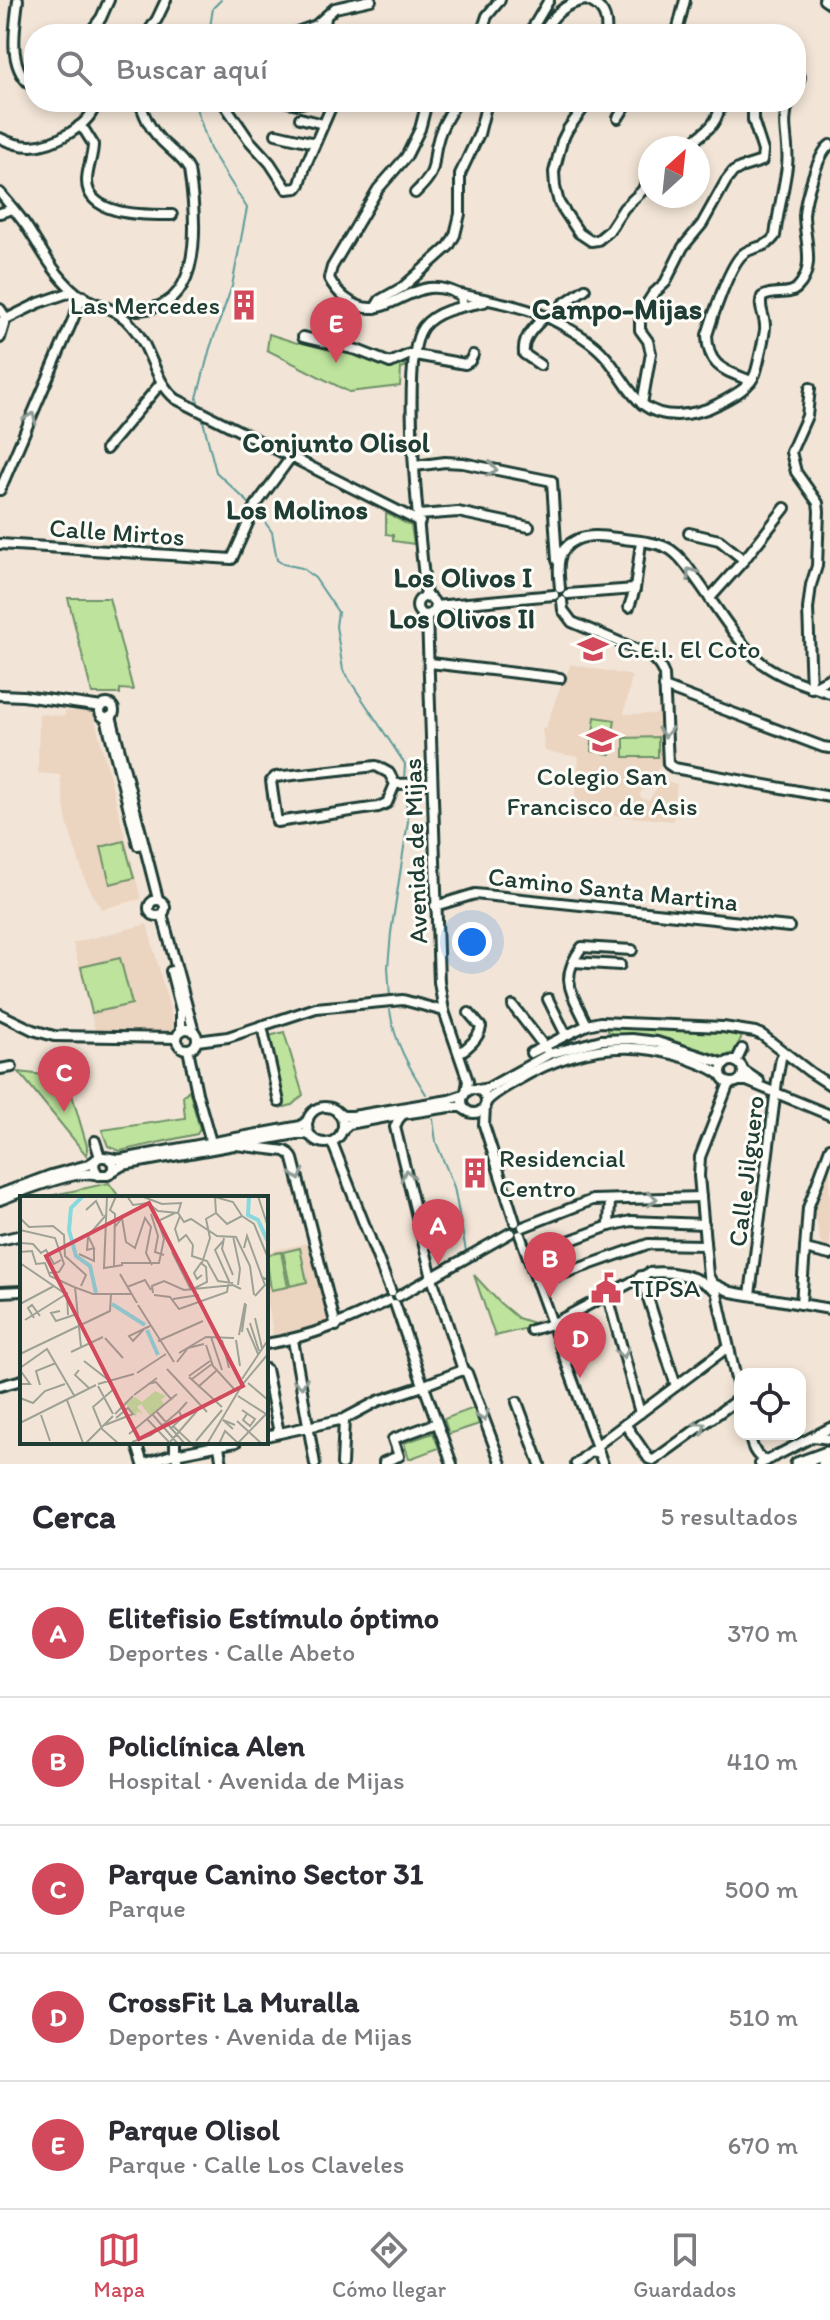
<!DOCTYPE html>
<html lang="es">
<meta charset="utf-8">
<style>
body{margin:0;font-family:Itim,sans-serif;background:#f2f2f3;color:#2b2b33}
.controls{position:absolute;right:24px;bottom:24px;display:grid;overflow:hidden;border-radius:16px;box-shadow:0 4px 12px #0003}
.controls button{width:72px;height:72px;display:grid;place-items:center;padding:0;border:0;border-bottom:2px solid #e1e1e2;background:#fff;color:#2b2b33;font:40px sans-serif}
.compass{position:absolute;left:638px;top:136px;width:72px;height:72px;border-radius:50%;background:#fff;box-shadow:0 4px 12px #0003;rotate:27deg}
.you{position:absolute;left:472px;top:942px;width:28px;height:28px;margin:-20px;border:6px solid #fff;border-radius:50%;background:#1a73e8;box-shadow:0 0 0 12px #1a73e833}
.badge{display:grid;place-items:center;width:52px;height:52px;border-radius:50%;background:#d1495b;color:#fff;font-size:26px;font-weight:700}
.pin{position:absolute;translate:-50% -66px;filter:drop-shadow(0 2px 4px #0008)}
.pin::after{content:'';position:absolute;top:42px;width:28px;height:24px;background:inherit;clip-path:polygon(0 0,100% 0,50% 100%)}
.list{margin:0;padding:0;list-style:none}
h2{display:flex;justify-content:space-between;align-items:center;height:104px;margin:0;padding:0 32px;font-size:34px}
h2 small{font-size:26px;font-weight:400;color:#7c7c81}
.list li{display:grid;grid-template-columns:52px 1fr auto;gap:24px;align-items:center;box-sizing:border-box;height:128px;padding:0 32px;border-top:2px solid #e1e1e2}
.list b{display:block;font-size:30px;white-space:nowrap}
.list p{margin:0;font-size:26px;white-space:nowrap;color:#7c7c81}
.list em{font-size:26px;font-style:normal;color:#7c7c81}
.icon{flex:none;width:44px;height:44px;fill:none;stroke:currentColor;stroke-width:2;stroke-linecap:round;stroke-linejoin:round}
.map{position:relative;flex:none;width:830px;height:1464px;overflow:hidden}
.search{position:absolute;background:#fff;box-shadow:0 4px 12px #0003;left:24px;right:24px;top:24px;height:88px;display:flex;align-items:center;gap:20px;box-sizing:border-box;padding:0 28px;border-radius:32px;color:#7c7c81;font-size:30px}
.sheet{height:744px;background:#fff}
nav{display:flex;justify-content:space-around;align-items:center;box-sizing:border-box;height:112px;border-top:2px solid #e1e1e2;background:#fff;font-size:22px;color:#7c7c81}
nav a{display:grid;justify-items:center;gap:4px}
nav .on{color:#d1495b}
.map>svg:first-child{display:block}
.built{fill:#ebd4c0}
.green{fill:#bee39d;stroke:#6e9068;stroke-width:2}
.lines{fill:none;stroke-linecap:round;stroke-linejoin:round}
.stream{stroke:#5d9b9a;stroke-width:2}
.minor-casing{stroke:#1f3d34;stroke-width:14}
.highway-casing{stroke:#1f3d34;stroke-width:17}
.minor{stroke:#fdfcf7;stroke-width:8}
.highway{stroke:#fdfcf7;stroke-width:11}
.oneway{stroke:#8e9c96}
.labels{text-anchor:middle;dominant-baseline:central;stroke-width:6;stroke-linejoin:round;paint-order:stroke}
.poi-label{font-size:26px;fill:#1f3d34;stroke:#fdfcf7;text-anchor:start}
.street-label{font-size:26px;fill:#1f3d34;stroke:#fdfcf7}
.neighbourhood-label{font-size:28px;font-weight:bold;fill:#1f3d34;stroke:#fdfcf7}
.quarter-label{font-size:30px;font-weight:bold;fill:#1f3d34;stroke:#fdfcf7}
.inset-river{fill:none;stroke:#87d9de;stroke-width:4}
.inset-road{fill:none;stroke:#9ea296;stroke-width:2}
.view{fill:#d1495b;fill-opacity:0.15;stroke:#d1495b;stroke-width:4}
.inset-edge{fill:none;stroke:#1f3d34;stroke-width:4}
</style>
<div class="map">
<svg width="830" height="1464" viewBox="0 0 830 1464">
<rect width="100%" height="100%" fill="#f2e5d7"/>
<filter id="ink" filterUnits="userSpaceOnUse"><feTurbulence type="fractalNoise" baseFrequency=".0125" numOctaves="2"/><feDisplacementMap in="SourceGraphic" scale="16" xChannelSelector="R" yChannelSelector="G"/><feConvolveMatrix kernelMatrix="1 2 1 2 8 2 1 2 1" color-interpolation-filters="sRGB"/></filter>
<g filter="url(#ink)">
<g class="built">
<path d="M571 664 632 676 624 714H661V765L639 795 643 799 649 800 661 781 677 784 673 821 573 811 579 757 545 751 542 729 546 728 557 695Z"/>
<path d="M65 711 93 712 141 899 101 909 85 880 67 823 60 775 38 773 39 714 65 716Z"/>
<path d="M147 924 176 1032 95 1030 73 943Z"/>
<path d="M830 1164V1247L822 1249 813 1206Z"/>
<path d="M312 1242 332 1322 273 1335 266 1289V1252Z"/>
</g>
<g class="green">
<path d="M269 334 297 343 308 341 363 355 390 366 405 361V367L401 368 400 386 349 392 267 350Z"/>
<path d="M386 513 411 526 414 544 393 541V535L386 534Z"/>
<path d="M68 598H109L133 690 120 689V694H92Z"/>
<path d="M595 717 615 720 610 754 591 751Z"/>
<path d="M658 737V757H624V738Z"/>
<path d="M124 841 134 878 110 884 101 847Z"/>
<path d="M120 958 132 1004 92 1013 81 967Z"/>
<path d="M608 1027 723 1033 742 1036 734 1053 721 1057 713 1055 668 1039 632 1035H614L608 1031Z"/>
<path d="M284 1032 303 1095 292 1105 285 1107 269 1036Z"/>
<path d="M19 1072 67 1078 87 1146V1156Z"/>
<path d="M189 1090 200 1129 197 1134 120 1151 108 1146 102 1130 185 1118 183 1096Z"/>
<path d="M109 1183 120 1198H40Z"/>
<path d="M300 1248 307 1282 290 1286 283 1252Z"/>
<path d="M281 1252 288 1287 271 1290 266 1255Z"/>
<path d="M474 1275 500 1303 518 1318 540 1325 495 1336Z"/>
<path d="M474 1408 479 1424 449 1434 444 1419Z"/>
<path d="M433 1433 439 1448 409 1459 404 1443Z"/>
</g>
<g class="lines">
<g class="stream">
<path d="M209 34 213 8 221 0"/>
<path d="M194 102 210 149 247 208 232 286 210 348 197 398 199 406"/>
<path d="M202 417 216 472 251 505"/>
<path d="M259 514 272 532 277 560 283 564 302 568 315 578 338 612 336 626 343 670 405 764 404 780"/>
<path d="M390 998 388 967 391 933 408 821 405 790"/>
<path d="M390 1010C394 1042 409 1067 426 1094"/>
<path d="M433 1119 436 1142 454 1187 466 1251"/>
</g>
<g class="minor-casing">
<g id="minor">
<path d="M18 0C15 28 6 69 34 87"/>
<path d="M586 0C603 6 608 17 606 34"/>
<path d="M824 0 830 4"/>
<path d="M89 34 101 18 109 0"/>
<path d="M147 34 157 19 166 0"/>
<path d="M291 34 316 25 335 8 371 0"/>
<path d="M323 34 326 18"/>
<path d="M481 34 487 16 500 0"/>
<path d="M529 34 549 0"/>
<path d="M542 34C553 16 563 4 585 0"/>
<path d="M674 34 678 28 685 0"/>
<path d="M796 89 800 77"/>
<path d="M223 102 249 140 270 163 287 189 297 188 300 184 305 167 332 105"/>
<path d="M287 102 297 104 306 102"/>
<path d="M427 102 420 129 406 157 378 189 332 267 329 278C333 286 338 292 345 298 378 324 398 292 429 288 439 287 451 290 460 295L462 300 460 307"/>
<path d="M588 102 568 129 562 141 554 172 555 187 559 203 579 233 591 241 598 240 609 231 624 208 642 191 650 176"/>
<path d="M300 118 323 124"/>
<path d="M618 118 628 102"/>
<path d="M79 126 85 131 93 144C93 157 87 168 87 181 87 217 148 215 172 215"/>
<path d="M276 134 315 143"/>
<path d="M0 138C10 143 20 146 31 146 54 145 91 126 96 102"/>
<path d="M686 148C703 131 717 129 721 102"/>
<path d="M0 193C9 204 19 215 27 227 41 249 54 274 75 292 92 306 115 305 132 326 152 348 153 380 176 399L420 522"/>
<path d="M415 193C442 167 429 166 439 136 443 123 450 113 457 102"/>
<path d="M0 213 13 209"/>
<path d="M455 293C487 300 527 306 555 321 573 331 592 341 605 356 629 383 634 415 677 415 692 414 705 411 718 404 731 397 750 388 755 374 757 370 766 330 765 326 765 315 758 308 762 297 773 289 788 297 797 288 817 268 804 238 804 215 805 199 818 153 830 145"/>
<path d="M375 308 380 300 403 287 449 246 455 235 460 214V174L479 134 487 102"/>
<path d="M0 309 6 318 0 338"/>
<path d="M116 310C130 310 146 311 159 306 204 289 195 208 189 170 184 160 175 154 167 146 153 134 145 120 140 102"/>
<path d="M555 321 563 304 585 289"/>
<path d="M0 322 39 303 74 291"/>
<path d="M303 337 357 350 390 363 410 354 465 364 470 361 473 355"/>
<path d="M540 365 524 354C522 337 535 327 545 316"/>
<path d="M751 381C725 370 708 368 707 335 712 318 730 264 743 254 754 245 765 250 775 236 778 212 784 189 787 166 790 142 780 125 789 102"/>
<path d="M810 388 807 416 791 452 796 472 818 503 819 511 817 566 811 585 808 609 811 688 830 678"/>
<path d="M642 404 651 353 648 341 640 330V319L644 308 653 294 665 283 683 247 702 224 726 181 733 172 740 168 762 161 763 151 753 120V102"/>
<path d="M106 449 161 383"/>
<path d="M415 466 445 462 463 463 552 481 557 560"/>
<path d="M0 490 83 296"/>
<path d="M419 515 458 512 529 527"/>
<path d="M689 533 719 540 744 560"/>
<path d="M0 544 232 559 256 505 291 457"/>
<path d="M560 588C558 568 555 550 576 540 591 533 608 537 624 539 638 541 659 542 671 550 683 558 691 572 699 583 717 608 739 645 763 664 784 679 807 685 830 693"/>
<path d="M568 594 635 589 641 542"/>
<path d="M426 596C421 548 398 361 423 327 436 310 464 306 484 302"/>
<circle cx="426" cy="606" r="9"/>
<path d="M710 598 744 560 785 508"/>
<path d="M562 601 563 610 572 622 640 651C652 657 659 662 664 675L668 764 674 768 830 797"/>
<path d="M435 606 554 595"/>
<path d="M629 607 635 589"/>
<path d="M427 615 439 982 444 1011 468 1081 466 1092"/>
<path d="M430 663 560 678"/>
<path d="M664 687 823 747 830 748"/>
<path d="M0 695 23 696 102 707"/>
<circle cx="107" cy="711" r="7"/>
<path d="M111 716 158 899"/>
<path d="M106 718 138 845"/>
<path d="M376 766 389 773 395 784 387 803 378 807 277 822 271 781 275 777Z"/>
<path d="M395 784 432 783"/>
<circle cx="157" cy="908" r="8"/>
<path d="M435 906 475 894 789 927"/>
<path d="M162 914 194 1032"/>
<path d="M573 962 620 965"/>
<path d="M171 971 181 1010V1031"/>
<path d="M548 999 566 1035"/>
<path d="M513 1006 547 1050"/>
<path d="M0 1014 33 1030 54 1036 177 1038"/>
<path d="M587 1025C572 992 558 980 582 947L632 950"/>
<path d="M262 1026 279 1102"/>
<circle cx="187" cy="1039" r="10"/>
<path d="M197 1041 228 1037 316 1008 403 1000 444 1011"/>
<path d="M188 1049 197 1093 211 1142"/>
<path d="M459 1053C468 1048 479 1038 481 1027L469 1013"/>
<path d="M531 1053 587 1025 600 1022 723 1027 755 1032 762 1035 810 1072 830 1085"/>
<circle cx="732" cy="1072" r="11"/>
<path d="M736 1062 742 1049"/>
<path d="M0 1069 12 1067"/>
<path d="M744 1071 759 1081"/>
<path d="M739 1081H747L830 1115"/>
<path d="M729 1083 700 1157 699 1176 708 1275 716 1290 740 1397"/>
<circle cx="474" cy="1101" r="12"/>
<path d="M478 1090 488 1088 549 1054 601 1040 632 1039 657 1042 725 1064"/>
<path d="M486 1102C494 1093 506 1087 516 1081 570 1049 628 1037 688 1059 700 1064 712 1067 721 1075"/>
<path d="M485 1106 484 1125 515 1222"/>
<circle cx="325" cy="1125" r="18"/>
<path d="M338 1113 343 1116H353L449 1100 464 1095"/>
<path d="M403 1114 398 1120 395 1127 432 1278 463 1370 467 1373 501 1464"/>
<path d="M342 1130 349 1124 403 1114 450 1107H461L466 1110"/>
<path d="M95 1141 100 1157"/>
<path d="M332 1142 391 1292"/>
<path d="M236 1145 285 1151 290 1154 293 1159 336 1326"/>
<path d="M108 1158 113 1163V1170L108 1175H99C93 1169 91 1157 103 1157 110 1157 115 1160 122 1159L301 1126 308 1120"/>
<path d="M111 1172 123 1165 296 1134H306L311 1136"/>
<path d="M0 1194 51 1175 88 1165 96 1160"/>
<path d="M0 1200C20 1192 79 1168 98 1175"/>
<path d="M609 1226 610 1200"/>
<path d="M523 1227 592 1200 701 1197"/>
<path d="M520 1235 603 1464"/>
<path d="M0 1240 22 1235"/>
<path d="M805 1249 830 1255"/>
<path d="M528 1256 609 1226 631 1221 704 1224"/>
<path d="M641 1276 676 1386"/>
<path d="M537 1283 648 1244 705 1245"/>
<path d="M714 1284 731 1292 830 1309"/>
<path d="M0 1292 22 1291"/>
<path d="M607 1293 640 1413"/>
<path d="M750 1295 777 1081 781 1058 784 1053"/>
<path d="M399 1296 510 1233"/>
<path d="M395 1304 422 1382"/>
<path d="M801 1304 808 1208 830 1148"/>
<path d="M531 1330 552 1324 649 1273C672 1270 697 1276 715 1290"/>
<path d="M293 1340 315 1464"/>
<path d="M266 1344C314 1336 345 1322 388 1301"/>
<path d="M266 1369 279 1433"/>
<path d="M427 1384 463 1370"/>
<path d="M0 1386 22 1380"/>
<path d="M425 1389 452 1464"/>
<path d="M517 1402 540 1464"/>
<path d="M625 1424 649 1459 654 1460 734 1402 740 1403"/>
<path d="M749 1434C752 1446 754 1455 766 1461"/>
<path d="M266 1436 344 1419"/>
<path d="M813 1437 830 1439"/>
<path d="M136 1442 143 1464"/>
<path d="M175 1442V1454L179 1464"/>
<path d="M218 1442 222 1464"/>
<path d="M596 1446 728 1347"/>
<path d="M143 1464 175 1454 236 1442"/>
<path d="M342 1464 344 1419 378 1401 420 1387"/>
<path d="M384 1464V1462L399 1456 393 1439 437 1423"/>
<path d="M576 1464 591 1451 599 1453"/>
<path d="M760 1464 830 1428"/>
</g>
</g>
<g class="highway-casing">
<g id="highway">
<path d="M797 1464 827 1453"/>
<path d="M824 1464 830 1461"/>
</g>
</g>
<use href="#minor" class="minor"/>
<use href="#highway" class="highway"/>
</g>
<defs><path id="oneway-chevron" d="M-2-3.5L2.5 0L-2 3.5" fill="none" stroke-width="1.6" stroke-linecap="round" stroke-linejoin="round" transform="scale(2)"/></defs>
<g class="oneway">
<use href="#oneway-chevron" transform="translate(31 418) rotate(-67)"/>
<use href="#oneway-chevron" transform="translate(492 469) rotate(11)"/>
<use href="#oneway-chevron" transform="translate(691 573) rotate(-127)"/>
<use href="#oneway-chevron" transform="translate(665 732) rotate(89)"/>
<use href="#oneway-chevron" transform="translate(298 1175) rotate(75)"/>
<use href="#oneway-chevron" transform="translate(407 1175) rotate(-104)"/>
<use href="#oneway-chevron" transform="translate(652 1199) rotate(-2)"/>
<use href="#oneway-chevron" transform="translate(623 1353) rotate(75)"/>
<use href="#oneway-chevron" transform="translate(301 1383) rotate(79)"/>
<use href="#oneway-chevron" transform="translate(483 1416) rotate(70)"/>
<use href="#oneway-chevron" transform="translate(701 1427) rotate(-36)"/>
</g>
</g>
<defs>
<g id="building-bare" transform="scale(2.4)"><path d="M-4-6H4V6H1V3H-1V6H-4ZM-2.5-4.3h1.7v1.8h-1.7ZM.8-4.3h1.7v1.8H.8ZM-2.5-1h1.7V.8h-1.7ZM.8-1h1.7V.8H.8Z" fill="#d1495b" stroke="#fdfcf7" stroke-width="2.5" paint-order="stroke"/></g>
<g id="school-bare" transform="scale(2.4)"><path d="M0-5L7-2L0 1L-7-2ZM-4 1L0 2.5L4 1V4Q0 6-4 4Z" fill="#d1495b" stroke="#fdfcf7" stroke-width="2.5" paint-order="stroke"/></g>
<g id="civic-bare" transform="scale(2.4)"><path d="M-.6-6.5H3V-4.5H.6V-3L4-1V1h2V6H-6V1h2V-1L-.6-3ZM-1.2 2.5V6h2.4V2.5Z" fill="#d1495b" stroke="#fdfcf7" stroke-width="2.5" paint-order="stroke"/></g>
</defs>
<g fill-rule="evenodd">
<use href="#building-bare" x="244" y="305"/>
<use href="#school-bare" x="593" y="649"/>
<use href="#school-bare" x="602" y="740"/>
<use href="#building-bare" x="475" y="1173"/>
<use href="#civic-bare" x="606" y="1288"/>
</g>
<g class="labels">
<g class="poi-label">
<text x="220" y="305" text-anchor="end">Las Mercedes</text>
<text x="617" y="649">C.E.I. El Coto</text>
<text x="602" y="776" text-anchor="middle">Colegio San<tspan x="602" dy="30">Francisco de Asis</tspan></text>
<text x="499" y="1158">Residencial<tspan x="499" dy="30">Centro</tspan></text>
<text x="630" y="1288">TIPSA</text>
</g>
<g class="street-label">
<text transform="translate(117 532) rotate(4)">Calle Mirtos</text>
<text transform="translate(415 851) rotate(-92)">Avenida de Mijas</text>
<text transform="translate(613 889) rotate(6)">Camino Santa Martina</text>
<text transform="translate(746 1171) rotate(-83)">Calle Jilguero</text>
</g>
<g class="neighbourhood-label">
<text x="336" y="442">Conjunto Olisol</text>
<text x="297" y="509">Los Molinos</text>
<text x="463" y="577">Los Olivos I</text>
<text x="462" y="618">Los Olivos II</text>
</g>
<g class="quarter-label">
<text x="617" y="308">Campo-Mijas</text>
</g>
</g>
<g transform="translate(20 1196)">
<rect width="248" height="248" fill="#f2e5d7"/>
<path d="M135 195 146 200 141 204 145 209 130 220 121 208 117 211 123 218 117 215 116 221 106 208 115 201 122 206Z" fill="#bee39d"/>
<path class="inset-river" d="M63 0 51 12 49 34 56 60 70 70 76 97M229 0 228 19 238 24 248 46M92 108 125 129M127 134 138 159"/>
<path class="inset-road" d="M87 0 84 72 103 69M107 0 113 9 128 7 138 15 158 17 164 26 171 23 197 40 216 41 230 70 234 99M121 0 142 8 161 7 158 17M238 0 248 31M66 14 76 5 83 20M196 17 207 28 222 20M131 18 138 40 135 56 144 59M160 20 155 33 159 45 166 39 173 49M222 20 234 28 248 62M0 22 9 31 33 30 44 39 45 60 66 79 61 90M94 32 102 22 106 46 115 52 125 22 131 31 126 57 132 69M0 34 35 42 44 68 39 76 28 77M213 40 220 73 218 89M68 41 67 54 74 52 68 40 86 19M204 42 202 53 213 79M1 47 13 48 21 57 26 54 34 68 41 64M173 49 172 60 187 65 198 85 213 87M224 52 227 40 242 81M0 56 12 55 16 68 25 67 30 80 54 91 73 98H111M152 56 171 94 187 86 186 71 181 67 174 77 177 83 182 79M59 58 74 65V52M0 67 47 99 48 119M101 67H139L144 43 138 25 155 17M182 67 190 42 186 23 196 17 195 1 213 6 222 20M94 70 95 18 90 14 96 0M100 78 117 107M55 91 61 151M107 91 125 84 131 94M133 97 132 90 144 85 164 94 213 89 221 93M134 99 150 101 159 113 207 96 209 85 195 54 204 44M235 100 245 89 242 81 248 84M153 103 179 99M0 108 34 90M118 109 154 166M40 115 31 117 36 125 57 118M14 122 8 112 12 109 20 120M235 122 242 152M5 124 48 97M230 127 239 155M125 132 113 145 109 140 130 130M227 132 238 158M222 136 226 108M219 139 225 107M191 141 202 174M85 142 103 162M202 144 209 172M216 144 220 170M138 145 183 125M186 149 193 170 214 193M51 156 83 141M159 157 186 141 214 142M0 158 90 115 91 98M64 165 91 186M157 166 168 152 184 148M0 172 27 153 55 201M147 173 187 216M0 174 10 188H0M59 174 55 179 70 193M117 177 146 158M169 180 190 165M169 181 202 211M172 183 192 168M222 183 248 144M228 187 248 204M78 188 114 178M128 188 136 186 152 204M20 189 16 175 36 167M78 190 93 218M178 191 196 175M95 192 73 211 82 233 99 248M114 199 137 182M218 200 246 218M0 202 13 207 25 195 45 188M47 204 63 247M222 214 235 223 230 230 223 224 227 218M137 216 165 248M95 218 113 200M21 219 30 245M133 219 158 248M127 223 149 246M217 225 242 248M0 227 76 189M85 229 113 218 108 212 96 222M153 230 172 248M150 233 162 222 159 215 167 206M213 233 203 224 215 229M109 238 157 198M176 245 202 214M112 246 131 239 159 215M150 246 177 215M218 247 247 217M65 248 93 220M187 248 222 189 248 158M199 248 205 235 219 248"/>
<path class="view" d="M129 7 223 190 119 243 26 60Z"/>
<rect width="248" height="248" class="inset-edge"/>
</g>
</svg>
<div class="controls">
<button><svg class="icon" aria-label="locate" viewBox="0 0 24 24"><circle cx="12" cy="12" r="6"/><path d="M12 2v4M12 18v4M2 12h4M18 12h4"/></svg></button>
</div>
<svg class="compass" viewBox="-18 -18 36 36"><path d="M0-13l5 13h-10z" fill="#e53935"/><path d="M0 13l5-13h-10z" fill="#7c7c81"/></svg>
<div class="you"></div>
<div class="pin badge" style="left:438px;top:1265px">A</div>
<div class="pin badge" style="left:550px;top:1298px">B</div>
<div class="pin badge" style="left:64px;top:1112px">C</div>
<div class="pin badge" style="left:580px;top:1378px">D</div>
<div class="pin badge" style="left:336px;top:363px">E</div>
<div class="search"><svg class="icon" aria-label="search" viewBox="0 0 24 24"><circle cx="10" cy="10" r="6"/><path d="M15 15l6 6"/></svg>Buscar aquí</div>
</div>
<section class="sheet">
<h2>Cerca<small>5 resultados</small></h2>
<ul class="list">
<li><span class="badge">A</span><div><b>Elitefisio Estímulo óptimo</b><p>Deportes · Calle Abeto</p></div><em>370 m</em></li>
<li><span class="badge">B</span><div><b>Policlínica Alen</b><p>Hospital · Avenida de Mijas</p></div><em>410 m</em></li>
<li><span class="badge">C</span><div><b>Parque Canino Sector 31</b><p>Parque</p></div><em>500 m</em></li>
<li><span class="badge">D</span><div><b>CrossFit La Muralla</b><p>Deportes · Avenida de Mijas</p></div><em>510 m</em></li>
<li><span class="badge">E</span><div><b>Parque Olisol</b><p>Parque · Calle Los Claveles</p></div><em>670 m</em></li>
</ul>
</section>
<nav>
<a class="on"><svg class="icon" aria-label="map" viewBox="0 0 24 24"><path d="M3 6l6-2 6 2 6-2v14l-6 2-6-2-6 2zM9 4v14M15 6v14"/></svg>Mapa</a>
<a><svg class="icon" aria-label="directions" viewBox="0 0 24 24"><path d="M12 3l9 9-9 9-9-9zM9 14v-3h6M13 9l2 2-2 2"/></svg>Cómo llegar</a>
<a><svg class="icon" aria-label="saved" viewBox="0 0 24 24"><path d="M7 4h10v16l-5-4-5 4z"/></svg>Guardados</a>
</nav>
